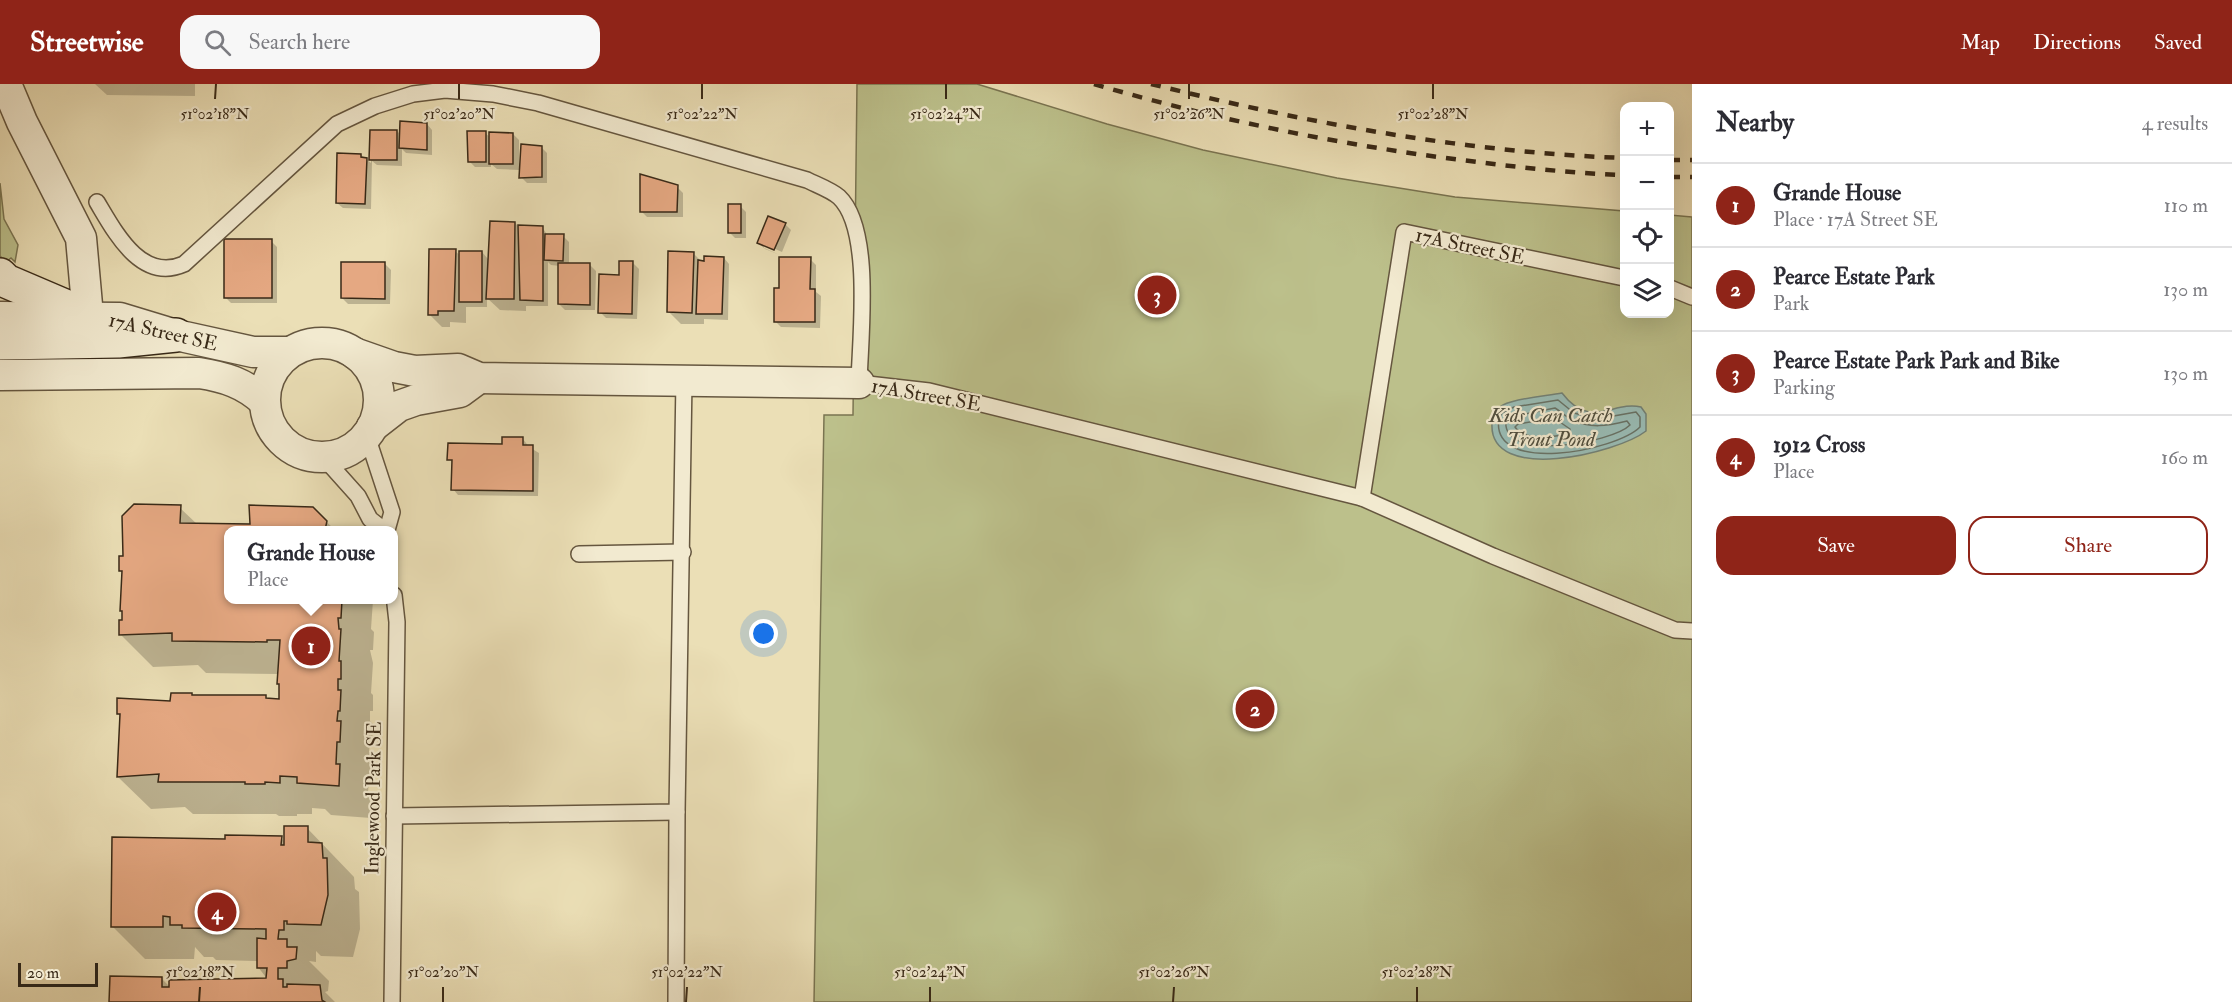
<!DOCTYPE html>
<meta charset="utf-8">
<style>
body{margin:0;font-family:"IM FELL Double Pica",serif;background:#f7f7f7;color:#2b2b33}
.controls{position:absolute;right:18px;top:18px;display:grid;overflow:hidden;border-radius:12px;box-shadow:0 6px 24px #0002}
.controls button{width:54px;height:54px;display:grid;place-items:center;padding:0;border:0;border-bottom:2px solid #e1e1e2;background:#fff;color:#2b2b33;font:30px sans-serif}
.scale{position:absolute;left:18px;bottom:15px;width:80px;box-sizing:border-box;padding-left:6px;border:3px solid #382917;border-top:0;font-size:16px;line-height:21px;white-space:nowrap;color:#382917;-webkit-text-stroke:4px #f2ead0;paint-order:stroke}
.you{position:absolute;left:764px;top:550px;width:21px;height:21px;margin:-15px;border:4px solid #fff;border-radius:50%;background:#1a73e8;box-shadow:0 0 0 9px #1a73e833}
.badge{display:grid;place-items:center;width:39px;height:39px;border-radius:50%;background:#8f2418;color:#fff;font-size:20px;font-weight:700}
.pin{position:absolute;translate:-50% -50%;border:3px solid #fff;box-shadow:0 2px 6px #0006}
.popup{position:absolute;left:224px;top:442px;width:174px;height:78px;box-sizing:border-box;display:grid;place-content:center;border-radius:12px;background:#fff;filter:drop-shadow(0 2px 4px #0005);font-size:20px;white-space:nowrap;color:#7c7c81}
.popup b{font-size:22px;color:#2b2b33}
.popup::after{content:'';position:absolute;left:50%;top:100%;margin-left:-12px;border:12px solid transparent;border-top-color:#fff}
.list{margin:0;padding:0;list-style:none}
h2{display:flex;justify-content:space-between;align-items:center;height:78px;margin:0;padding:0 24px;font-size:26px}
h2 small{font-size:20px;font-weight:400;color:#7c7c81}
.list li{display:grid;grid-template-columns:39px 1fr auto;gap:18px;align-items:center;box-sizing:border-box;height:84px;padding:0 24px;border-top:2px solid #e1e1e2}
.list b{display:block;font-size:22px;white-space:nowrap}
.list p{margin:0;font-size:20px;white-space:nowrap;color:#7c7c81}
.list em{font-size:20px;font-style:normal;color:#7c7c81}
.actions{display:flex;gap:12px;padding:18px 24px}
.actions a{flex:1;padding:14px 0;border:2px solid #8f2418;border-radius:18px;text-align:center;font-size:21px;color:#8f2418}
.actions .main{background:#8f2418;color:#fff}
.icon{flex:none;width:33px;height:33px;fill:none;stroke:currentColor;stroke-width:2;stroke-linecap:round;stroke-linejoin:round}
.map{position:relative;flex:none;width:1692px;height:918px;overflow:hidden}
header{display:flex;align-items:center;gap:36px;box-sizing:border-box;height:84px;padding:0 30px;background:#8f2418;color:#fff}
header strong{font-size:28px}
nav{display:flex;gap:33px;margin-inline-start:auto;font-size:21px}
.search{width:420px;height:54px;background:#f7f7f7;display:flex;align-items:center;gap:15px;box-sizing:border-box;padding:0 21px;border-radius:18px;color:#7c7c81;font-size:22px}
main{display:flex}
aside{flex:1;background:#fff}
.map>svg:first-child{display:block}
.green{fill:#bcc08b;stroke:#7a7451;stroke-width:1.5}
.water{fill:#99bcb5;stroke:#728176;stroke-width:1.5}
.shadow{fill:#0003}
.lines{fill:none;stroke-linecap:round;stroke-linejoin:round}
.shore{stroke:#687266;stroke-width:1.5}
.building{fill:#e5a882;stroke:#382917;stroke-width:1.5}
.service-casing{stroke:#65563f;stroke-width:18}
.minor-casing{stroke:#65563f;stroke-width:33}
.secondary-casing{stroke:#382917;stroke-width:36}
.service{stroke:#f2ead0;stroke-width:15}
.minor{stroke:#f2ead0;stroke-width:30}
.secondary{stroke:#f2ead0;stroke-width:33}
.rail{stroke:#382917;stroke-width:4.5;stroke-dasharray:10 10;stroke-linecap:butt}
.ticks{fill:none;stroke:#382917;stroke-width:2}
.labels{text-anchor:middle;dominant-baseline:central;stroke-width:4.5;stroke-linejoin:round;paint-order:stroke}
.street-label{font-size:20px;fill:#382917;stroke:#f2ead0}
.water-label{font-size:21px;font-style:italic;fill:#504e3e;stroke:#f2ead0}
.ticks-label{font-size:15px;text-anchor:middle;fill:#382917;stroke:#f2ead0;stroke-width:4.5;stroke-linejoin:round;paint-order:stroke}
</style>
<header>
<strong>Streetwise</strong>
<div class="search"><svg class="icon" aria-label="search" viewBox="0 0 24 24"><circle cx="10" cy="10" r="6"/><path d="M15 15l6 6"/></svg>Search here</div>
<nav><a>Map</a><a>Directions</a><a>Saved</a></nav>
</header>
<main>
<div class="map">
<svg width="1692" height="918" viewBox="0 0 1692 918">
<rect width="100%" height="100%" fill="#ebdfb6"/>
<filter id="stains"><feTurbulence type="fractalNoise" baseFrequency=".00333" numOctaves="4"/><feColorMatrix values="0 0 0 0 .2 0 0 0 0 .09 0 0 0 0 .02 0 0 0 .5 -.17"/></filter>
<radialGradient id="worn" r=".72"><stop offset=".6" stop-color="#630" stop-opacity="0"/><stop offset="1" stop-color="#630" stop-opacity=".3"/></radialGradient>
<g class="green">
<path d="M857 0H977L1107 40 1203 66 1337 94 1455 113 1624 127V230H1670V131L1692 133V918H814L824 331H853Z"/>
<path d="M0 99 4 135 18 161 15 178 11 174 6 178 0 172Z"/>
</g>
<path class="water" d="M1562 309C1591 347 1613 316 1641 323L1646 330V347C1618 369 1488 401 1492 339 1492 331 1496 325 1503 321 1516 314 1546 312 1562 309Z"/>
<g class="shadow">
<path d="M95 0H195V12L107 11Z"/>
<path d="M427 40 432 46V71L406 69 402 65V82L377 81 372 77 371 125 343 124 337 119 361 71 371 79V47H397L401 51Z"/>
<path d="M485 49 491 54 513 50 519 56V86L497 85 491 80V83H475L469 77Z"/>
<path d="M541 63 547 69V99H527L521 93Z"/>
<path d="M677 103 683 109V133H647L641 127Z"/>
<path d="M740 122 746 128V154H735L729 148Z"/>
<path d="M515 139 519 143H542L548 152H563L569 158V181H590L596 187 595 226H565L559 220 560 182 551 181 548 178V222H526V227L500 226 487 214V223H466V239L450 238V243H442L430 231 455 167 461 172 482 168 488 175V163Z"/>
<path d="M785 140 791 146 782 168 764 160V164L780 171 765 165 759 159Z"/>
<path d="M271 157 277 163V219H231L225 213Z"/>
<path d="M693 169 702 178 724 174 729 180 728 236 704 235V240H681L668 227Z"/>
<path d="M810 175 816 181V208L821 212 820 244 781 243 775 237 780 206Z"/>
<path d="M633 179 639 185 637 235 606 234 600 228 621 192Z"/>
<path d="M385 180 391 186 390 220H348L342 214Z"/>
<path d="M523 355 529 363 539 369 538 412 458 411 453 405V379L449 375Z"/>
<path d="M179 423 198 441 251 442 312 424 335 446H228V516H373L371 545 374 548 373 566H370L373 579 371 609 373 611V627H370V637L373 640 372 659H370L369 668 372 671V690H369L368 711 372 714 371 734 331 731 325 725 312 724V730H297V732H279L276 730H193L185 723 151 725 118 693 121 632 119 629 193 613 265 612 268 616H281L280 590 206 589 198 581 153 583 120 550 123 537 124 489 121 487 124 474Z"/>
<path d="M307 744 354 793 355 805 359 808 360 845 353 873 321 872 316 867V878L309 877 329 897 328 907 325 908 335 918H111L161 894 170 903 268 896 258 883 259 877 216 876 213 873H204L195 863 194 875H145L112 842 226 756 281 754 286 759Z"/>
</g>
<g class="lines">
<g class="shore">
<path d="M1558 316 1574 329 1597 335 1636 328 1640 333V343C1616 367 1489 392 1499 334L1502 329 1514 323Z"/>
<path d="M1555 324C1560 327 1565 332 1571 335 1590 345 1607 342 1627 337L1630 341C1612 359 1500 379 1506 336L1510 333Z"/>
<path d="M1554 334 1570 345V349C1556 353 1525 358 1515 343L1518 340Z"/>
</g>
</g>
<g class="building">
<path d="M400 37 427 39V66L399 64Z"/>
<path d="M370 46H397V76H369Z"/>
<path d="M467 47H486V78H468Z"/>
<path d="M489 48 513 49V80H489Z"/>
<path d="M521 60 542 62V93L519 94Z"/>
<path d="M337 69 361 70V73L367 74 365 120 336 119Z"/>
<path d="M640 90 678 101 677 128H640Z"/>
<rect x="728" y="120" width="13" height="29"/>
<path d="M768 132 786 139 774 166 757 159Z"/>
<path d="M490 137 515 138 514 215H486Z"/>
<path d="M518 141 543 142V217L520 216Z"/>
<path d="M545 150H564L563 177 544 176Z"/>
<rect x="224" y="155" width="48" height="59"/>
<path d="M429 165H456L454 227H438V231H428Z"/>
<rect x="459" y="167" width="23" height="51"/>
<path d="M668 167 694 168 692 229 667 228Z"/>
<path d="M704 172 724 173 722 230H696L698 176 704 177Z"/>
<path d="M779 173H811L810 205H815V238H774V204H779Z"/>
<path d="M619 177H633L632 230 598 229 599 190 619 191Z"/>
<path d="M341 178H385V215L341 214Z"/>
<path d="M558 179H590V221L558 220Z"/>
<path d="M502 353H523V361H533V407L451 406 452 376H447L448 359 502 360Z"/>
<path d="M134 420 181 421 180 439 250 440 249 421 313 423 327 437 325 446H228V516H342L341 534H338L339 545H341L339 577H341V595H338V606H341L340 627H338L337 637H341L340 658H337L336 680H340L339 702 297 699V693L280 692V699L265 698V700H245V698H158L159 690 117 693 120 630H117V614L170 617 171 609H192V611H266V614L279 615V600H277L280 556H267V558L172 557V549L119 551V536H122V527H120L122 487H119V472H123L122 432Z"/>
<path d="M284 742H308V758L322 759 323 774H327L328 811 321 841 287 840V837H284V846H279L278 855H287V863H297L296 875 287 877V884H278V895H283V903H287V900L320 901 322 916 325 918H109L110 892 162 893V903H169V896L266 894 267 884H257V854L266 855V845L182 844V841H170V833L163 832V843H111L112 753 225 755V751L282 752 281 761H284Z"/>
</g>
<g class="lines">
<g class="service-casing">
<g id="service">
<path d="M97 118C115 148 141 199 184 180L337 40 375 22 413 10 445 6 493 10 538 19 807 96C817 101 831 106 839 113 873 145 860 254 859 299L929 307 1362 414 1493 472 1675 546 1692 547"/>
<path d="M1670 204 1692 213"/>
<path d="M367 352 392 428 387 446"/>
<path d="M324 374 358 412 370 435 384 446"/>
<path d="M1362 414 1404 148 1624 194"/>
<path d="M579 470 683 468"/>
<path d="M394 732 677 728 684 296"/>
<path d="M392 918 397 538 394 511"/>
<path d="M676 918 677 728"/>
</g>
</g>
<g class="minor-casing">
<g id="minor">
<path d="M6 0 22 38 81 154 88 232"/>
<path d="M0 233 120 234 176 251 253 268H290"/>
<circle cx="322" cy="316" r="57"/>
<path d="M354 269 394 283 415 287 458 285 479 294 859 299"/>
<path d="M0 291 199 289C225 293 244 299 264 317"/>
<path d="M372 343 399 322 416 316 460 308 479 294"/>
</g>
</g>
<g class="secondary-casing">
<g id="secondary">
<path d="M0 191 6 197 88 232"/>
<path d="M0 259 118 257 176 251"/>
</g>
</g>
<use href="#service" class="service"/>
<use href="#minor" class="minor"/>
<use href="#secondary" class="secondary"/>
<g class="rail">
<path d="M1094 0C1206 33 1322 57 1438 73 1500 81 1562 89 1624 91"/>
<path d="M1151 0C1307 39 1464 68 1624 74"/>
<path d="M1670 76H1692"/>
<path d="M1670 93H1692"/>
</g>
</g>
<path class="ticks" d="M215 15 216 0M459 15V0M702 15V0M946 15V0M1189 15V0M1433 15V0M199 918 200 903M443 918V903M686 918 687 903M930 918V903M1173 918 1174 903M1417 918V903"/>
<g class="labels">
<g class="street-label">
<text transform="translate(1470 162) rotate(12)">17A Street SE</text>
<text transform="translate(163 248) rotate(13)">17A Street SE</text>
<text transform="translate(926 311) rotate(10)">17A Street SE</text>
<text transform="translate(373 714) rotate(-89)">Inglewood Park SE</text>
</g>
<g class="water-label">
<text x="1551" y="331">Kids Can Catch<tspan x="1551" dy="24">Trout Pond</tspan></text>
</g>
</g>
<g class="ticks-label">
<text x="215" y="35">51°02'18"N</text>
<text x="459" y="35">51°02'20"N</text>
<text x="702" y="35">51°02'22"N</text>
<text x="946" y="35">51°02'24"N</text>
<text x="1189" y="35">51°02'26"N</text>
<text x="1433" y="35">51°02'28"N</text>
<text x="200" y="893">51°02'18"N</text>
<text x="443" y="893">51°02'20"N</text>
<text x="687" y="893">51°02'22"N</text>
<text x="930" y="893">51°02'24"N</text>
<text x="1174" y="893">51°02'26"N</text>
<text x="1417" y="893">51°02'28"N</text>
</g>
<rect width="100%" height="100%" filter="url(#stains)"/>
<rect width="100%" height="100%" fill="url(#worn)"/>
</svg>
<div class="controls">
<button>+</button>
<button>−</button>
<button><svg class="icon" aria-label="locate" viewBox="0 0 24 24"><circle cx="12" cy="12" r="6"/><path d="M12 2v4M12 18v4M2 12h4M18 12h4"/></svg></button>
<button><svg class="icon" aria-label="layers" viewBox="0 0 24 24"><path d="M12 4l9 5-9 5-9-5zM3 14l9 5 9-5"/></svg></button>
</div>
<div class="scale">20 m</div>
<div class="you"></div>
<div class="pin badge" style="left:311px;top:562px">1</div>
<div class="popup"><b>Grande House</b>Place</div>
<div class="pin badge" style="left:1255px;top:625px">2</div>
<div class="pin badge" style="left:1157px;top:211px">3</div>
<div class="pin badge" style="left:217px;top:828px">4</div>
</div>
<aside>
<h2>Nearby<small>4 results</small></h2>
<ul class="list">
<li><span class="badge">1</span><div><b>Grande House</b><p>Place · 17A Street SE</p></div><em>110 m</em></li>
<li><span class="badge">2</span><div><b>Pearce Estate Park</b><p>Park</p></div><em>130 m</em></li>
<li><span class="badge">3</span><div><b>Pearce Estate Park Park and Bike</b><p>Parking</p></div><em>130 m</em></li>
<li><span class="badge">4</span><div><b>1912 Cross</b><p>Place</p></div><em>160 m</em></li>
</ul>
<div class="actions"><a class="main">Save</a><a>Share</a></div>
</aside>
</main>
